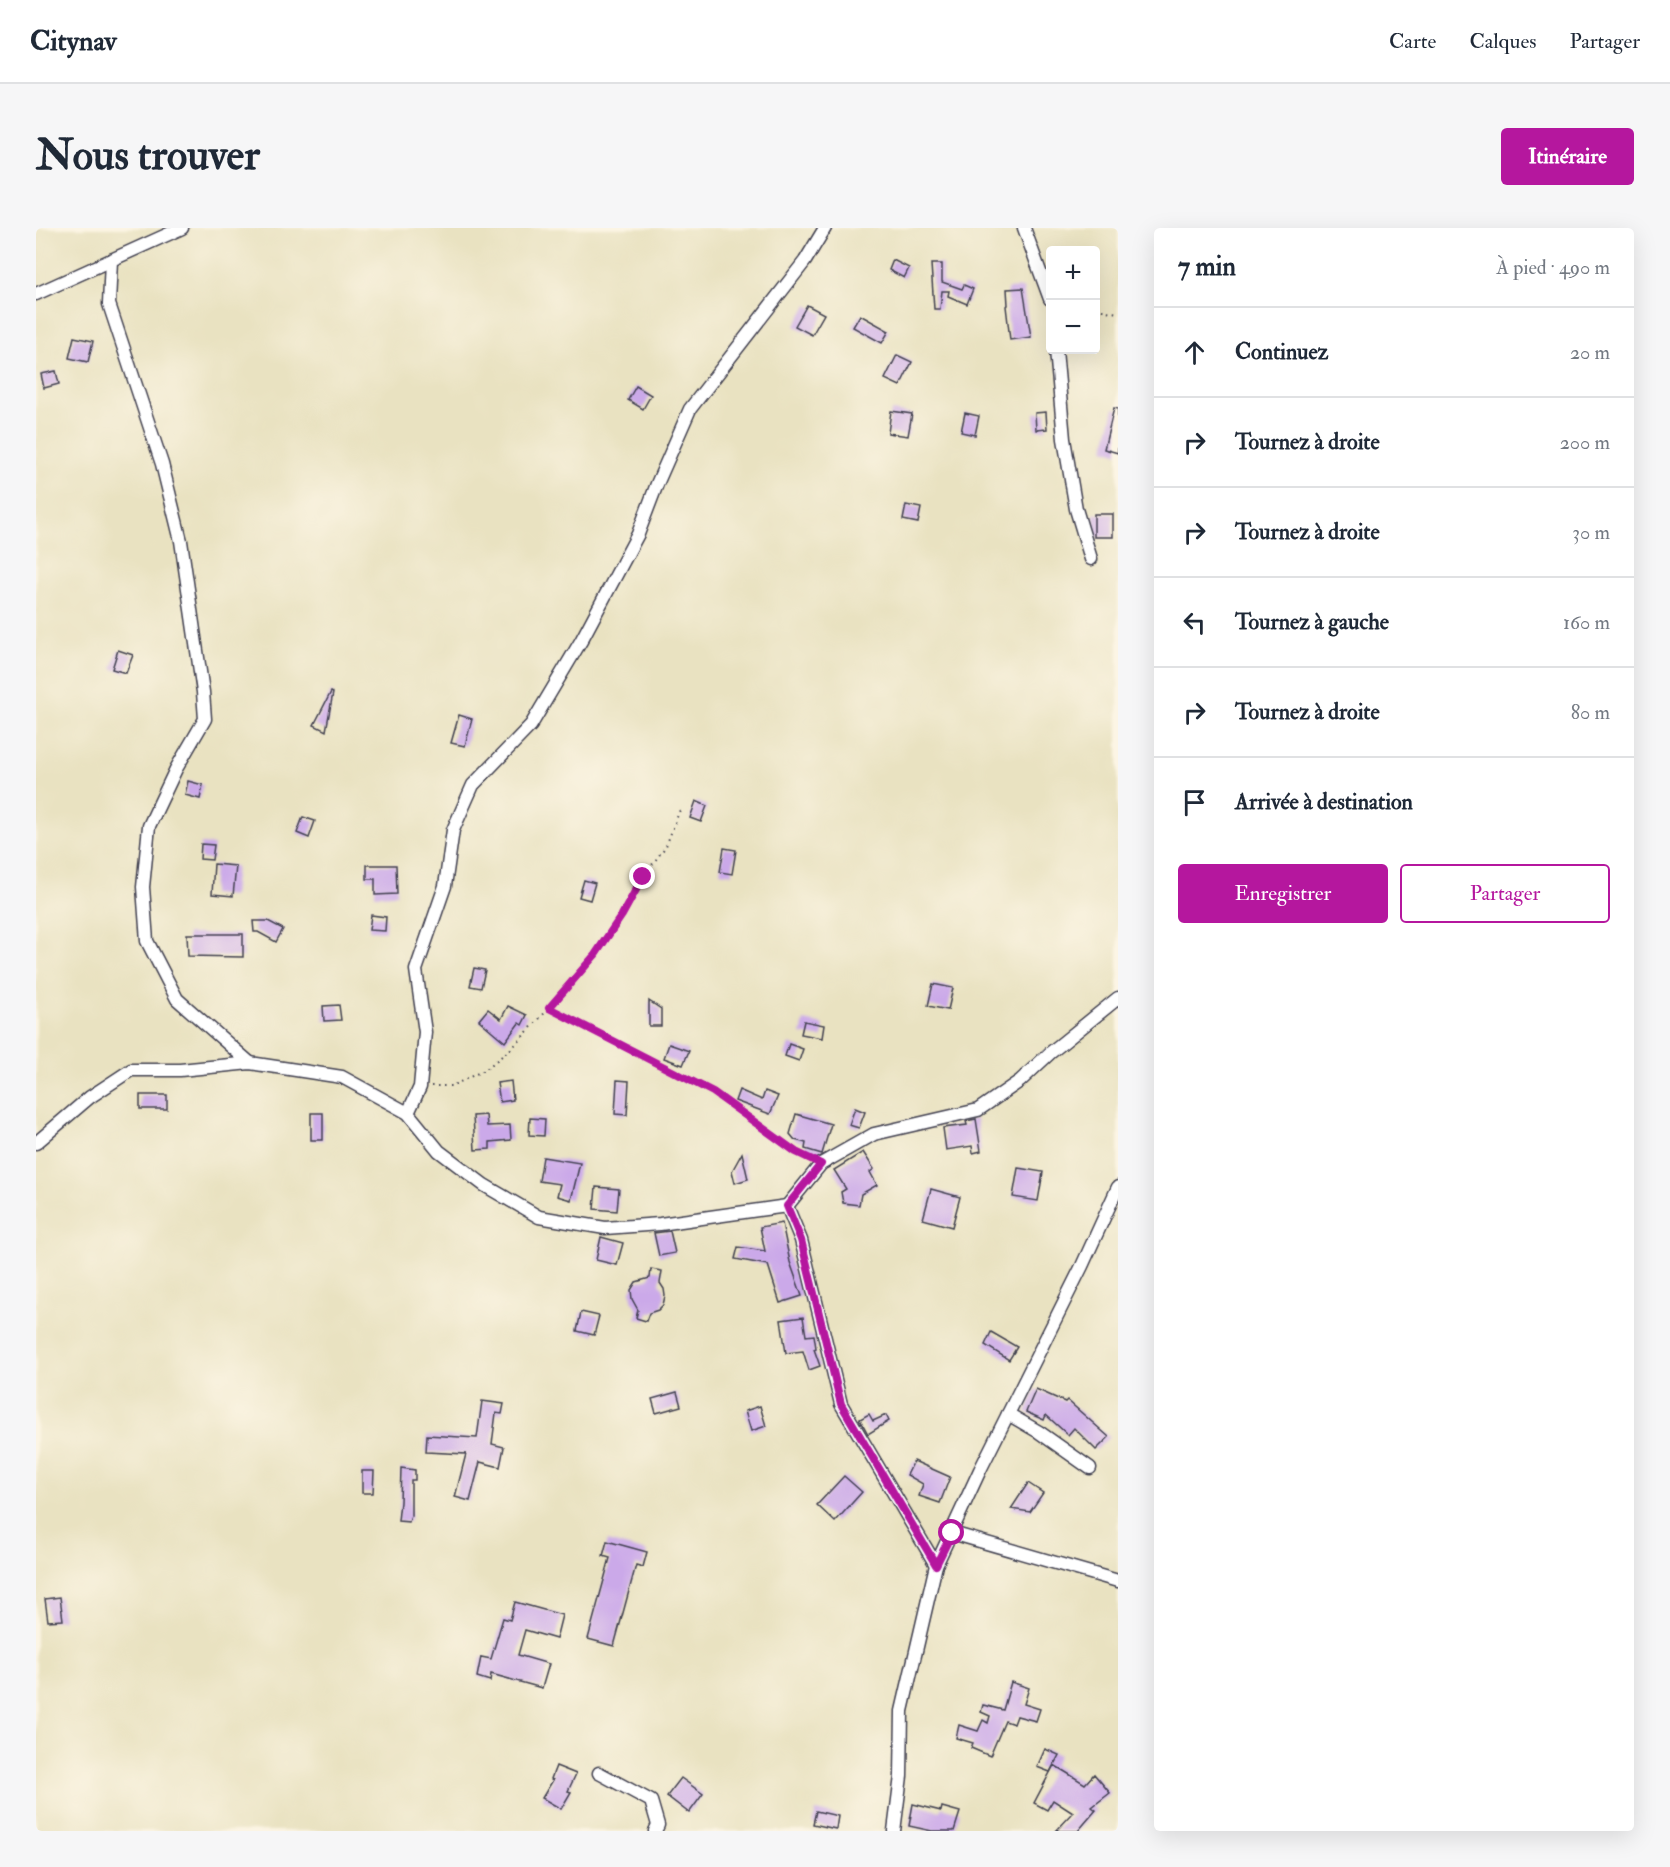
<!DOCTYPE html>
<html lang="fr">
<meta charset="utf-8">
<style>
body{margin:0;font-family:"IM FELL Double Pica",serif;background:#f6f6f7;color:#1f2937}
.controls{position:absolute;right:18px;top:18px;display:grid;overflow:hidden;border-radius:6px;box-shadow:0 6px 24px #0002}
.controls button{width:54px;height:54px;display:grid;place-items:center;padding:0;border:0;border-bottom:2px solid #e0e1e3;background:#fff;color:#1f2937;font:30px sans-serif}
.stop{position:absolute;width:18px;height:18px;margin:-14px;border:4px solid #b5179e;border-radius:50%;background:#fff}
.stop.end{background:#b5179e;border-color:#fff;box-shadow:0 2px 6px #0008}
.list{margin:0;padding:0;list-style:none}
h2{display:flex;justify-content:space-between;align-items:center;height:78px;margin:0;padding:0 24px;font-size:26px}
h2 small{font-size:20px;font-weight:400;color:#747a83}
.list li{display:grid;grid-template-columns:39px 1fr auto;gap:18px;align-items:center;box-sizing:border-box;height:90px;padding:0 24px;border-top:2px solid #e0e1e3}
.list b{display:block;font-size:22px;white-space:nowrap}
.list em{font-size:20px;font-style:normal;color:#747a83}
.actions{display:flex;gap:12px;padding:18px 24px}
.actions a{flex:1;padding:14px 0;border:2px solid #b5179e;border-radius:6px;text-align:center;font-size:21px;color:#b5179e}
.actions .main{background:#b5179e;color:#fff}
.icon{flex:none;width:33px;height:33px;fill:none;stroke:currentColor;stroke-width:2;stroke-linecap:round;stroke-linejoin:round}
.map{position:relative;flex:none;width:1082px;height:1603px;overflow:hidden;border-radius:6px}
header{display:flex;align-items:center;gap:36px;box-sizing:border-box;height:84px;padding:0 30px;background:#fff;border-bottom:2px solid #e0e1e3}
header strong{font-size:28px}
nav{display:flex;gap:33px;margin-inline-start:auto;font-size:21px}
.intro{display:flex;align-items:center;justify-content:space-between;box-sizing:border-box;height:144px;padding:0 36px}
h1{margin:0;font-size:42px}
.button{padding:15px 27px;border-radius:6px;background:#b5179e;color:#fff;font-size:21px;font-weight:700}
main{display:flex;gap:36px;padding:0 36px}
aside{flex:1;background:#fff;border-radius:6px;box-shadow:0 6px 24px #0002}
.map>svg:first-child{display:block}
.building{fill:#cba9e9}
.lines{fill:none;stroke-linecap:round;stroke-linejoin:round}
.street-casing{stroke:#403f4f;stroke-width:15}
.path{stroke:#403f4f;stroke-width:2;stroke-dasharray:1.5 4.5;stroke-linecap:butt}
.street{stroke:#fff;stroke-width:12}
.route{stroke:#b5179e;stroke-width:8}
</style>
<header>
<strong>Citynav</strong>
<nav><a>Carte</a><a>Calques</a><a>Partager</a></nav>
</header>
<div class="intro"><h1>Nous trouver</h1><a class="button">Itinéraire</a></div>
<main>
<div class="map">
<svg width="1082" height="1603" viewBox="0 0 1082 1603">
<rect width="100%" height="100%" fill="#fcf5e5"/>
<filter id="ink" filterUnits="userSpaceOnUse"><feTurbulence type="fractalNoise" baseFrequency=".0167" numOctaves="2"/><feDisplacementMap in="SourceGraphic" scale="12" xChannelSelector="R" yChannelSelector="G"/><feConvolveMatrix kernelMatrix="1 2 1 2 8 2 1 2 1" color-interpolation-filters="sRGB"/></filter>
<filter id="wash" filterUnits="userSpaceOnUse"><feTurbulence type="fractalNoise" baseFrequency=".008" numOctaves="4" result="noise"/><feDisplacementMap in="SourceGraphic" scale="24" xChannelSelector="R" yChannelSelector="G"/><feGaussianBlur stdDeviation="1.35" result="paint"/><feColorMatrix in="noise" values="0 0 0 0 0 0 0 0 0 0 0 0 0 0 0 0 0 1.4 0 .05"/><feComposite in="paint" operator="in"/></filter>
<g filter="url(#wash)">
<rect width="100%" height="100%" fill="#e9e2c1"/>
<g id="blocks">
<g class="building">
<path d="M857 32 873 40 868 50 853 42Z"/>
<path d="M895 36H906V54L926 61 928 57 937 61 931 76 912 68 913 63H906L904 81H898Z"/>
<path d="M987 60 995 109 974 112 970 78 972 77 971 61Z"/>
<path d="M771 77 788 86 776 107 759 98Z"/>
<path d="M824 87 853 103 846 115 817 99Z"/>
<path d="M38 109 57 113 52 134 33 130Z"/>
<path d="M861 127 876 134 864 158 849 151Z"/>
<path d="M20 143 23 156 8 160 5 146Z"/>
<path d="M600 158 615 167 607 181 592 172Z"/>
<path d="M1078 180 1082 181V225L1068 221Z"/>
<path d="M855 183 876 186 872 208 852 205Z"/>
<path d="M1010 184 1011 201 1000 202 999 185Z"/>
<path d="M929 185 943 188 939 207 925 204Z"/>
<path d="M870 277 885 280 882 295 867 292Z"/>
<rect x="1058" y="286" width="19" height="23"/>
<path d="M82 422 97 427 90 445 76 441Z"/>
<path d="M295 464 297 465 290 503 278 497Z"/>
<path d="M423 487 436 491 429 518 415 515Z"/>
<path d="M152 553 167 557 164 571 149 567Z"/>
<path d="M660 573 671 578 665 594 654 590Z"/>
<path d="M267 589 279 593 273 610 261 605Z"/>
<path d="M165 616 178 617 176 632 164 631Z"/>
<path d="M688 620 700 622 696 646 684 644Z"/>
<path d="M178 636 200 638 197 668 176 666Z"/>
<path d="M331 637H360L361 666 339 667V651H331Z"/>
<path d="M548 652 559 655 554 672 543 669Z"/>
<path d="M335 687 350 689 349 703 333 702Z"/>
<path d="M217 693H232L247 701 240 714 222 704H218Z"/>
<path d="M151 706H207V729L152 728Z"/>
<path d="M438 740 449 742 445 760 434 758Z"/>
<path d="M897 756 917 760 912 782 892 778Z"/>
<path d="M613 773 625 781V798H613Z"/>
<path d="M303 777 305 792 288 793 287 778Z"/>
<path d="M472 778 491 787 486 797 483 795 469 814 443 792 452 781 465 791Z"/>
<path d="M768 793 788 797 786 810 765 806Z"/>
<path d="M633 816 653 823 647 837 628 830Z"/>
<path d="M753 816 767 821 763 833 749 828Z"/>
<path d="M581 852 593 853 591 887 579 886Z"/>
<path d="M475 853 477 872 464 874 461 855Z"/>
<path d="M703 862 726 872 729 863 742 868 734 886 699 873Z"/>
<rect x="104" y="867" width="27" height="14"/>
<path d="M819 880 829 884 823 900 813 897Z"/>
<rect x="275" y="885" width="12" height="27"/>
<path d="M760 886 795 896 786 926 769 921 770 915 759 912 754 906Z"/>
<path d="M450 887 451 898 474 897 475 912 454 914V921L439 922 437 888Z"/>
<path d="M494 890 509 891 508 908 493 907Z"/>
<path d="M940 891 945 923 937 925 936 918 910 922 907 900 931 897 930 893Z"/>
<path d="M827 924 838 941 834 944 841 957 825 966 823 977 807 975 805 964 810 961 798 942Z"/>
<path d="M706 925 712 951 699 955 696 943Z"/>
<path d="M507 929 544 935 535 972 521 968 524 956 503 953Z"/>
<path d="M982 940 1007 944 1002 973 977 969Z"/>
<path d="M560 959 583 961 581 983 558 981Z"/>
<path d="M895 961 924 969 916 999 887 991Z"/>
<path d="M746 995 754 1034 766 1068 744 1075 732 1037 699 1031 702 1019 729 1023 724 999Z"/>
<path d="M634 1003 639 1025 623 1028 618 1005Z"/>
<path d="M565 1009 587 1015 581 1037 560 1032Z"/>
<path d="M615 1041 626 1043 624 1055 628 1061 629 1068 627 1077 622 1082 613 1085 610 1093 600 1090 602 1082 596 1071 595 1062 600 1054 614 1050Z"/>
<path d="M545 1084 563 1088 558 1107 541 1103Z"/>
<path d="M767 1089 770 1108 778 1107 780 1120 778 1121 784 1138 773 1142 767 1123 750 1125 745 1092Z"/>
<path d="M955 1104 981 1119 973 1132 949 1117Z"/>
<path d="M1000 1161 1029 1174 1031 1172 1073 1209 1060 1222 1038 1200 1032 1207 1010 1187 1008 1192 990 1184Z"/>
<path d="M641 1164 645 1178 620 1185 616 1171Z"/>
<path d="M446 1173 468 1176 466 1186 460 1185 456 1216 468 1219 464 1239 444 1234 434 1273 419 1269 430 1226 390 1224 391 1207 441 1210Z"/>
<path d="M724 1178 730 1198 715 1203 709 1183Z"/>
<path d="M833 1186 837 1193 850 1187 853 1193 832 1206 824 1191Z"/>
<path d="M878 1233 914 1249 904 1275 883 1268 887 1256 871 1247Z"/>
<path d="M365 1240 379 1242V1252H375V1288L373 1294 362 1293 364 1274Z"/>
<path d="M326 1243H338L337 1265H326Z"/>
<path d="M808 1248 826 1264 799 1294 781 1277Z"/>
<path d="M992 1255 1007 1265 994 1284 975 1281Z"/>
<path d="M571 1313 611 1324 607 1339 600 1337 578 1418 552 1411 574 1330 567 1328Z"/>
<path d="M24 1369 27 1392 12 1393 9 1371Z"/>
<path d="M479 1374 526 1387 520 1411 489 1402 482 1427 513 1436 506 1460 455 1446 454 1453 441 1449 445 1429 455 1431 467 1390 474 1392Z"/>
<path d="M975 1454 993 1460 988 1476 1004 1481 1000 1493 981 1488 978 1496 969 1493 954 1528 935 1520 937 1515 920 1510 923 1497 942 1503 947 1492 952 1495 954 1488 945 1484 947 1477 967 1482Z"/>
<path d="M1009 1521 1023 1527 1014 1544 1001 1539Z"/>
<path d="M1018 1537 1049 1556 1058 1546 1074 1565 1056 1579 1060 1582 1042 1603H1020L1037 1585 1017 1572 1011 1582 998 1575Z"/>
<path d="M520 1538 540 1546 532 1563 535 1564 525 1581 506 1570 517 1552 515 1551Z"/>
<path d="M645 1550 667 1566 653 1585 631 1568Z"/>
<path d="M877 1576 905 1583 906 1579 924 1584 918 1603H896L873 1598Z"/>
<path d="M780 1583 802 1588 800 1601 777 1596Z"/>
</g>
</g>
</g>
<g filter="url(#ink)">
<use href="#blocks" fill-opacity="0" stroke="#403f4f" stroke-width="1.5"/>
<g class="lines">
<g class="street-casing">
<g id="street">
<path d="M988 0 1014 71"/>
<path d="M75 32 73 76 126 236 145 313 167 464 169 491 140 541 113 598 107 659 111 713 141 771 214 835"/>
<path d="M0 66 146 0"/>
<path d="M1020 122 1028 211 1040 281 1055 331"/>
<path d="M372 885 384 859 389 804 380 742 409 658 417 602 437 557 495 497 545 413 602 306 621 256 654 181 769 33 789 0"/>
<path d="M0 915 54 869 95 842H144L214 835 306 849 372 885 403 923 448 957 503 989 569 1000 624 996 751 978 765 1012 805 1176 900 1337"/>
<path d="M751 978 785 936 838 906 942 882 984 853 1014 825 1082 770"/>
<path d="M972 1186 1003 1204 1054 1240"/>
<path d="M916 1305 1082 1353"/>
<path d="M563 1545 615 1573 622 1597 619 1603"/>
<path d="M858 1603 865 1548 866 1483 900 1337 944 1242 1046 1038 1082 959"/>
</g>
</g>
<g class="path">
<path d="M1060 81 1082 85"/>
<path d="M513 780 677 864 760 924 774 930"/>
<path d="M395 858H416L450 841 477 819 506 788 559 727 586 687 607 649 630 618 645 579"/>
</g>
<use href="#street" class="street"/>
</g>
</g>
<g class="lines" filter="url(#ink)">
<path class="route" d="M607 649 586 687 559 727 513 780 677 864 760 924 785 936 751 978 765 1012 805 1176 900 1337 916 1305"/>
</g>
</svg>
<div class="controls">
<button>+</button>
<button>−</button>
</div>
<div class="stop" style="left:916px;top:1305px"></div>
<div class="stop end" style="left:607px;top:649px"></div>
</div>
<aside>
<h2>7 min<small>À pied · 490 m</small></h2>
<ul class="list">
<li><svg class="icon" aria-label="ahead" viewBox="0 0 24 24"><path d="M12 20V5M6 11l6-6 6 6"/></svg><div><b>Continuez</b></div><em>20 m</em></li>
<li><svg class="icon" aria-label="right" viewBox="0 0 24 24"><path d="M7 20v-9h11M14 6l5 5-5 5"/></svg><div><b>Tournez à droite</b></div><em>200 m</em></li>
<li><svg class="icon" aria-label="right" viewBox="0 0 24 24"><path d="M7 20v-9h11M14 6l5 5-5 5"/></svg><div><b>Tournez à droite</b></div><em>30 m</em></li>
<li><svg class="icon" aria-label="left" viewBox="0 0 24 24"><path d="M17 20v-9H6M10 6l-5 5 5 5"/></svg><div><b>Tournez à gauche</b></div><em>160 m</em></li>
<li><svg class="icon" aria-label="right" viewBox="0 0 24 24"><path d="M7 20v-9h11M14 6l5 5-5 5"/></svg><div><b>Tournez à droite</b></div><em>80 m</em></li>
<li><svg class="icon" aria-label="arrive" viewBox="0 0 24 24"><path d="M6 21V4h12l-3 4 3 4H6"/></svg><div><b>Arrivée à destination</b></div></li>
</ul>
<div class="actions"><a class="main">Enregistrer</a><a>Partager</a></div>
</aside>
</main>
